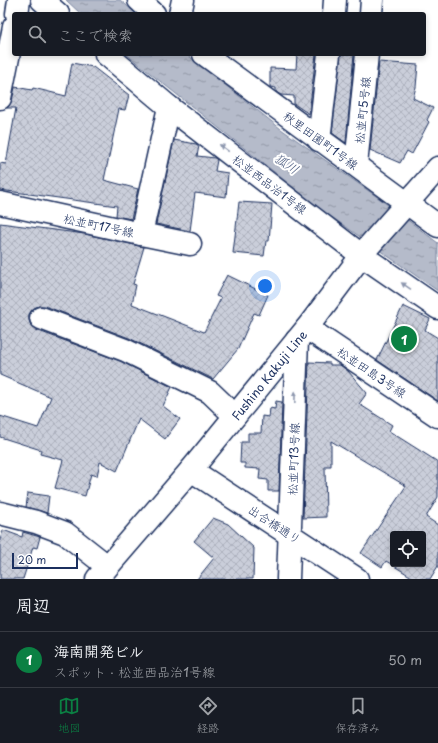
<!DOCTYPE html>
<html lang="ja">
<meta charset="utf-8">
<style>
body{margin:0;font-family:"Playpen Sans","Klee One",sans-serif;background:#242831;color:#f1f3f6}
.controls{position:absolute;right:12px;bottom:12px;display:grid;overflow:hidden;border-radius:4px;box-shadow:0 2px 6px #0003}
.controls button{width:36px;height:36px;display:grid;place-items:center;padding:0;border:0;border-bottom:1px solid #363941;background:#171b24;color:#f1f3f6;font:20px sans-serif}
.scale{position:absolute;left:12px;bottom:10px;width:66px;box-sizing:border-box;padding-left:4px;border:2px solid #1b2f5e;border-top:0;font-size:11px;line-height:14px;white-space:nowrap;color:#1b2f5e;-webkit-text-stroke:3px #fff;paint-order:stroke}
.you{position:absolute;left:265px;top:286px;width:14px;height:14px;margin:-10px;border:3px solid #fff;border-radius:50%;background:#1a73e8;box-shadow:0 0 0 6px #1a73e833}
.badge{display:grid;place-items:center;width:26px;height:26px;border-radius:50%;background:#0b8043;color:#fff;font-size:13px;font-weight:700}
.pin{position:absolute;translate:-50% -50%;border:2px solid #fff;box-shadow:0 1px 4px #0006}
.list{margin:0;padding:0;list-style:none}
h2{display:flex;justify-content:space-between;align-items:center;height:52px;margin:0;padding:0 16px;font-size:17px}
h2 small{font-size:13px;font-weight:400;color:#9ea1a6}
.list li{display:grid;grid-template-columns:26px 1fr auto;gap:12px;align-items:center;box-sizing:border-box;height:56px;padding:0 16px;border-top:1px solid #363941}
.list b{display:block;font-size:15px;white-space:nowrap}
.list p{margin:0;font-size:13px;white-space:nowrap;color:#9ea1a6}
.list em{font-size:13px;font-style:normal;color:#9ea1a6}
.icon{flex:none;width:22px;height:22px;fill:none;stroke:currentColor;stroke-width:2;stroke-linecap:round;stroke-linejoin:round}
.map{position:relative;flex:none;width:438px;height:579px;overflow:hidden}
.search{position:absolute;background:#171b24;box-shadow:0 2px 6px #0003;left:12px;right:12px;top:12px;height:44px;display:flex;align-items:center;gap:10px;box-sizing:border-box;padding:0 14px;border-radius:4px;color:#9ea1a6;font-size:15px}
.sheet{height:108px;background:#171b24}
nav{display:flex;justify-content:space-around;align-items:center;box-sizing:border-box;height:56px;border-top:1px solid #363941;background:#171b24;font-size:11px;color:#9ea1a6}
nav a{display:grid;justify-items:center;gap:2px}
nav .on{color:#0b8043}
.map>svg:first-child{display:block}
.water{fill:url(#water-ripples);stroke:#77839f}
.building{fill:url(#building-cross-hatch);stroke:#1b2f5e;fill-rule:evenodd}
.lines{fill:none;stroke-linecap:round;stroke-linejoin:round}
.minor-casing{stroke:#1b2f5e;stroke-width:25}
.tertiary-casing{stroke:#1b2f5e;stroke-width:25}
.secondary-casing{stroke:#1b2f5e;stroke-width:25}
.minor{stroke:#fff;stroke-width:22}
.tertiary{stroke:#fff;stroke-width:22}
.secondary{stroke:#fff;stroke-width:22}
.oneway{fill:#8d97ae}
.labels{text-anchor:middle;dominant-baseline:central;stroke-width:4;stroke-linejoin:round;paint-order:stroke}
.street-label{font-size:12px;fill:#1b2f5e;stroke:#fff}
.water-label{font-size:13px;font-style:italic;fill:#49597e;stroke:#fff}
</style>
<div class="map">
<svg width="438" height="579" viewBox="0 0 438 579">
<defs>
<pattern id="water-ripples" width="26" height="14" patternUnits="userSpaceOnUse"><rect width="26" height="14" fill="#b5bbca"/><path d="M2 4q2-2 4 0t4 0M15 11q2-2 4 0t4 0" fill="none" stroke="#9298a7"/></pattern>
<pattern id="building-cross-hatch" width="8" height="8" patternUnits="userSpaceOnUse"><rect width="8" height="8" fill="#caceda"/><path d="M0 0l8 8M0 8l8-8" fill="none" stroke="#adb1be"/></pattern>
</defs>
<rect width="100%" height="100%" fill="#fff"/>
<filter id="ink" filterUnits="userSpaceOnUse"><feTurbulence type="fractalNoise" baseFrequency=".025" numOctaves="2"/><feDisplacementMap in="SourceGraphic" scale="8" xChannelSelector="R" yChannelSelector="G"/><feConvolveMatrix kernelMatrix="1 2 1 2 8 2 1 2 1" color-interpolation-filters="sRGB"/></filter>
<g filter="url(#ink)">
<g class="water">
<path d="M66 0H120L137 14H81Z"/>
<path d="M126 54H186L281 129 376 196 438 243V291L323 211Z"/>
</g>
<g class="building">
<path d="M297 54H316L309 114 294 104V96L281 95 276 92V88L270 87V68L296 69Z"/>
<path d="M341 54H354L346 143 332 133Z"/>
<path d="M379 62 418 65 416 87 413 98 433 108 427 120 429 122 412 154 407 151 400 163 370 150Z"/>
<path d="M72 63 93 67 129 95 125 110 119 109 104 180 138 189 131 219 116 216 117 206 0 190V163L6 164 16 108H7L12 101 15 87 32 90 33 88 66 96Z"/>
<path d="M174 140 196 144 199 146 197 156 215 158 217 160 215 171 228 173 226 197 195 193 190 231 156 224Z"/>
<path d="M239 202 272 204 269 241H266L264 256 233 253Z"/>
<path d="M0 223 85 234 144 247 133 284 136 285 132 304 204 332 221 298 216 296 227 275 268 295 259 315 254 313 238 349 213 379 129 338 45 306H39L33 309 29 314V320L31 326 36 330 120 361 172 387 163 406 180 419 165 439 139 419 117 471 100 462 97 476 91 474 85 496 55 488 63 460 40 454 41 450 0 437V416L38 428 51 397 0 375Z"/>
<path d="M403 306 430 319 425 330 438 338V401L377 360Z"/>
<path d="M309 362 330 363V365H340L348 371 367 393 359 404 392 425 389 431 438 462V497L426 517 438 525V566L430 579H415L386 561 382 567 361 553 406 486 331 441V466H325L326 517 303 518ZM393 534H423V564H393Z"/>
<path d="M276 401 282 402 279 491H268V480L259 479 260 469 245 468V463H240L241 442H248V433H261L262 416 269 417 270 408 275 409Z"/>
<path d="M28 493 49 496 47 513 26 507Z"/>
<path d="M213 518 228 524 254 548 253 579H197L214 558 194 541Z"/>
<path d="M3 530 22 537 23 532 40 537 37 548 33 547 23 579H0V540Z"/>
</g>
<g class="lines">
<g class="minor-casing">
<g id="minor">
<path d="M42 0 58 14"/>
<path d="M139 0 154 14"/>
<path d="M17 14 19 0"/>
<path d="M180 14 183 0"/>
<path d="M334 14 335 0"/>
<path d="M371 14 372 0"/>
<path d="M106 54 169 107 361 255 438 308"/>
<path d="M204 54 438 226"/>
<path d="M0 98 14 27"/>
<path d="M319 140 329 54"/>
<path d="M356 165 367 54"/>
<path d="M0 203 141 234 169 107"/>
<path d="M141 234 190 244"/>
<path d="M41 318 125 350 210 392 235 416"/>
<path d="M307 328 438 416"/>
<path d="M0 513 36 522 65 533 107 566"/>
<path d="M288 579 297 340"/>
</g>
</g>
<g class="tertiary-casing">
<path id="tertiary" d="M191 470 357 579"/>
</g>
<g class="secondary-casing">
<path id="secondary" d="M97 579 191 470 307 328 368 247 438 168"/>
</g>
<use href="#minor" class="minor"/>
<use href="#tertiary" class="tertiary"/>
<use href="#secondary" class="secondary"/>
</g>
<defs><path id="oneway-solid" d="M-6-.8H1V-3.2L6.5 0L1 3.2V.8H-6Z"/></defs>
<g class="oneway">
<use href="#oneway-solid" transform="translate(224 148) rotate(-143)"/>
<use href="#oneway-solid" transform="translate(406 286) rotate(-146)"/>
<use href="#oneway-solid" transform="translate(295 397) rotate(-88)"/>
</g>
</g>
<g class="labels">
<g class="street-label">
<text transform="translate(362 110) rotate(-84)">松並町5号線</text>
<text transform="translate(321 140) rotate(36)">秋里田園町1号線</text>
<text transform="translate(270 184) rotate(37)">松並西品治1号線</text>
<text transform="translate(99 225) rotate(12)">松並町17号線</text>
<text transform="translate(372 372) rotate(34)">松並田島3号線</text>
<text transform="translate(269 375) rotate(-51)">Fushino Kakuji Line</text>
<text transform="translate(293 459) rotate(-88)">松並町13号線</text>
<text transform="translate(275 524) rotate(33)">出合橋通り</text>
</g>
<g class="water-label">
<text transform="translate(287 163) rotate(34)">狐川</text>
</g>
</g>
</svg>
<div class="controls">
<button><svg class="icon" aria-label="locate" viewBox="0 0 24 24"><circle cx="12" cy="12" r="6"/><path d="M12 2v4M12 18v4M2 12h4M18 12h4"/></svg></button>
</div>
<div class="scale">20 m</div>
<div class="you"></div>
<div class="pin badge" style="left:404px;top:339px">1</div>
<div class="search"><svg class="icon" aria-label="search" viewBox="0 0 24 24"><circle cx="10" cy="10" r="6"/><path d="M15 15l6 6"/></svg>ここで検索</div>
</div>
<section class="sheet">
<h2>周辺<small></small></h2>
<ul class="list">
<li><span class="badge">1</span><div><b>海南開発ビル</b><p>スポット · 松並西品治1号線</p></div><em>50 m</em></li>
</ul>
</section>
<nav>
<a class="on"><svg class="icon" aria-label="map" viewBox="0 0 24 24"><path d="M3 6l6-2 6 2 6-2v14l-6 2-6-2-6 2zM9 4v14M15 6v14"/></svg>地図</a>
<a><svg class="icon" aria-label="directions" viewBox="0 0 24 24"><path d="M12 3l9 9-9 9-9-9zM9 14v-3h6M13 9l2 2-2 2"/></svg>経路</a>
<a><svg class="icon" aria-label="saved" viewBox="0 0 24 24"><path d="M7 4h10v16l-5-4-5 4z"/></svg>保存済み</a>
</nav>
